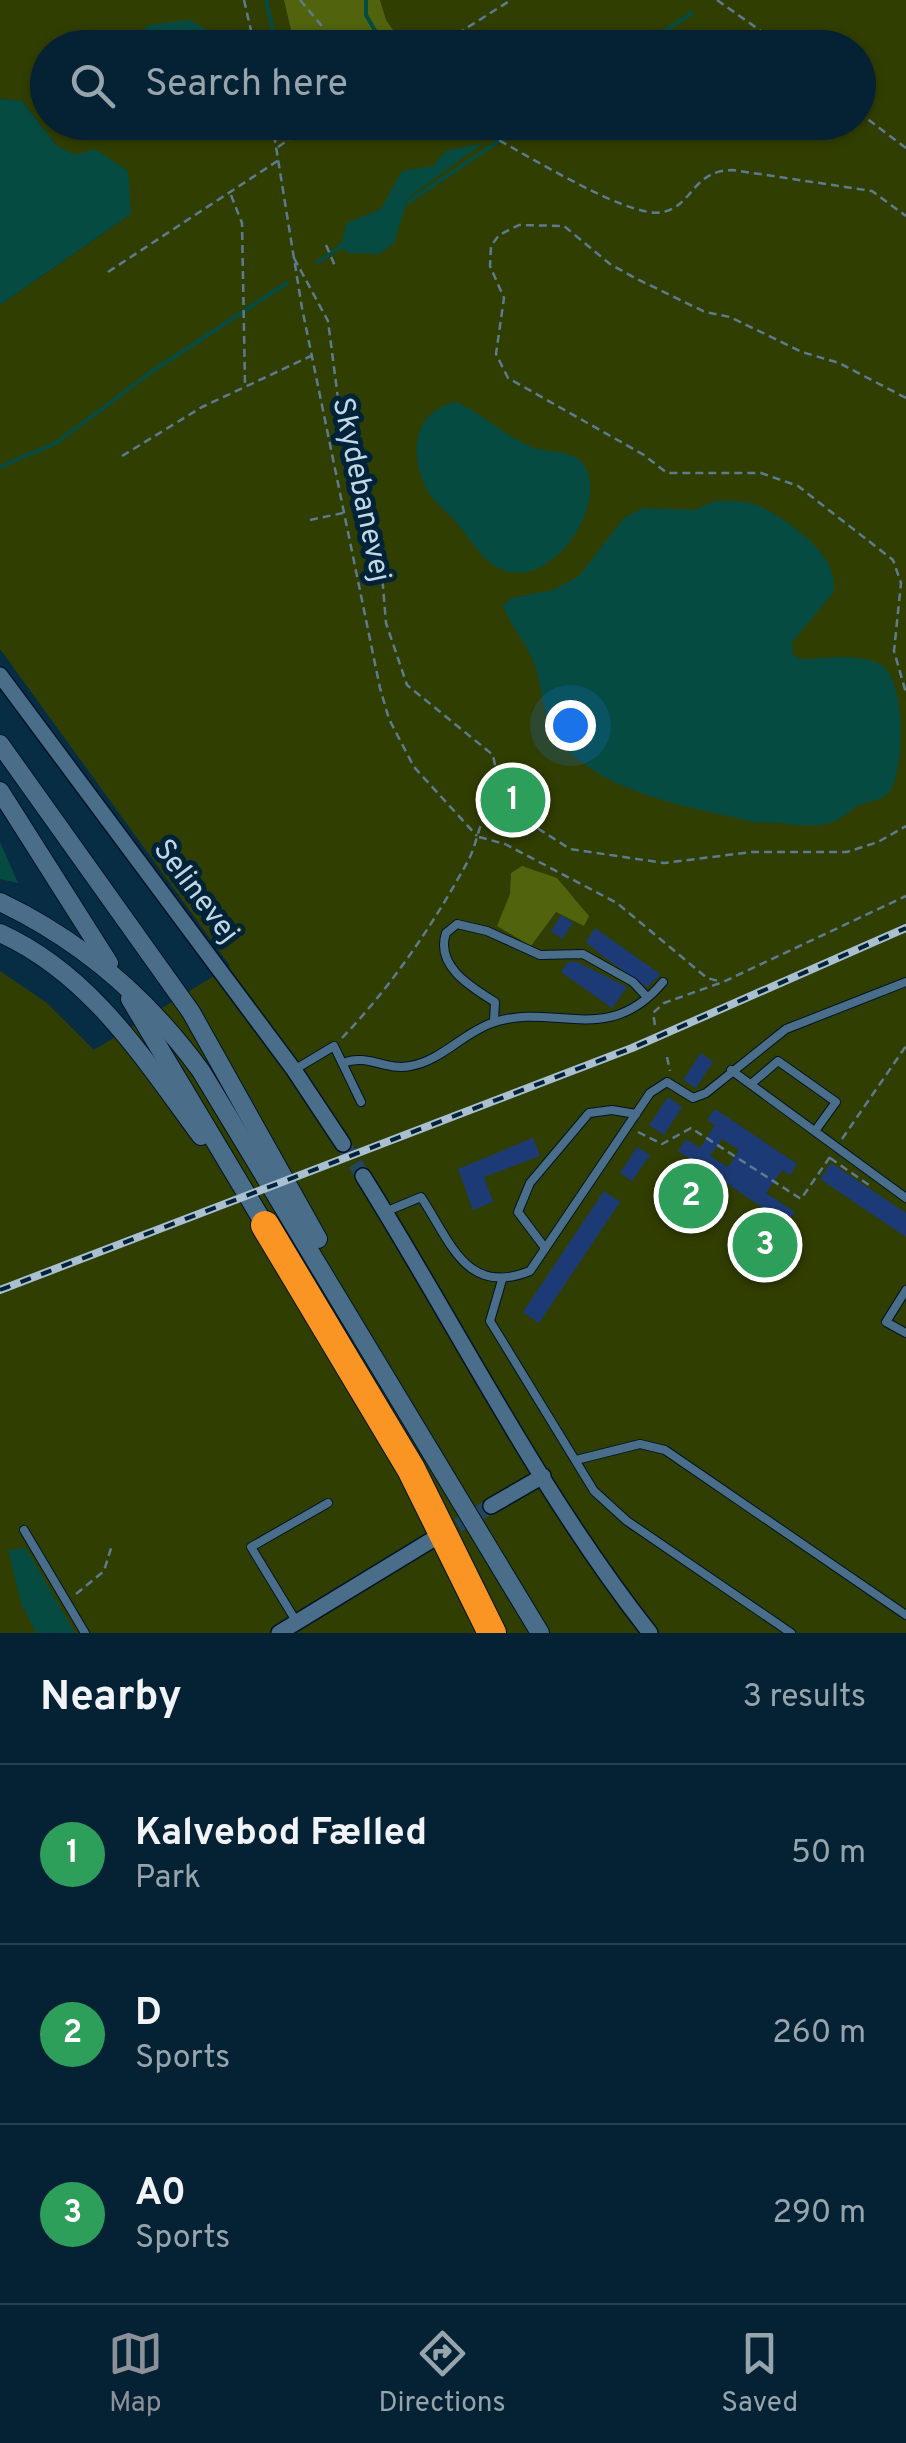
<!DOCTYPE html>
<meta charset="utf-8">
<style>
body{margin:0;font-family:Overpass,sans-serif;background:#132f40;color:#f1f3f6}
.you{position:absolute;left:570px;top:725px;width:35px;height:35px;margin:-25px;border:8px solid #fff;border-radius:50%;background:#1a73e8;box-shadow:0 0 0 15px #1a73e833}
.badge{display:grid;place-items:center;width:65px;height:65px;border-radius:50%;background:#8c9099;color:#fff;font-size:32px;font-weight:700}
.pin{position:absolute;translate:-50% -50%;border:5px solid #fff;box-shadow:0 2px 10px #0006}
.list{margin:0;padding:0;list-style:none}
h2{display:flex;justify-content:space-between;align-items:center;height:130px;margin:0;padding:0 40px;font-size:42px}
h2 small{font-size:32px;font-weight:400;color:#97a4ac}
.list li{display:grid;grid-template-columns:65px 1fr auto;gap:30px;align-items:center;box-sizing:border-box;height:180px;padding:0 40px;border-top:2px solid #263f4f}
.list b{display:block;font-size:38px;white-space:nowrap}
.list p{margin:0;font-size:32px;white-space:nowrap;color:#97a4ac}
.list em{font-size:32px;font-style:normal;color:#97a4ac}
.icon{flex:none;width:55px;height:55px;fill:none;stroke:currentColor;stroke-width:2;stroke-linecap:round;stroke-linejoin:round}
.map{position:relative;flex:none;width:906px;height:1633px;overflow:hidden}
.search{position:absolute;background:#052234;box-shadow:0 2px 8px #0004;left:30px;right:30px;top:30px;height:110px;display:flex;align-items:center;gap:25px;box-sizing:border-box;padding:0 35px;border-radius:55px;color:#97a4ac;font-size:38px}
.sheet{height:670px;background:#052234}
nav{display:flex;justify-content:space-around;align-items:center;box-sizing:border-box;height:140px;border-top:2px solid #263f4f;background:#052234;font-size:28px;color:#97a4ac}
nav a{display:grid;justify-items:center;gap:5px}
nav .on{color:#8c9099}
.map>svg:first-child{display:block}
.green{fill:#313e01;fill-rule:evenodd}
.forest{fill:#51630d}
.water{fill:#064b42}
.lines{fill:none;stroke-linecap:round;stroke-linejoin:round}
.stream{stroke:#064b42;stroke-width:4}
.building{fill:#1c3b76;fill-rule:evenodd}
.minor-tunnel{stroke:#23465d;stroke-width:15;stroke-dasharray:15 8;stroke-linecap:butt}
.service-casing{stroke:#001426;stroke-width:10}
.minor-casing{stroke:#001426;stroke-width:18}
.tertiary-casing{stroke:#001426;stroke-width:20}
.motorway-casing{stroke:#001426;stroke-width:30}
.path{stroke:#5d7b8f;stroke-width:2.5;stroke-dasharray:8 5;stroke-linecap:butt}
.service{stroke:#4a6e89;stroke-width:8}
.minor{stroke:#4a6e89;stroke-width:15}
.tertiary{stroke:#4a6e89;stroke-width:18}
.motorway{stroke:#fa9422;stroke-width:28}
.rail-casing{stroke:#aac0d0;stroke-width:8}
.rail{stroke:#00233a;stroke-width:4;stroke-dasharray:11;stroke-linecap:butt}
.labels{text-anchor:middle;dominant-baseline:central;stroke-width:10;stroke-linejoin:round;paint-order:stroke}
.street-label{font-size:30px;fill:#c2d6e5;stroke:#00233a}
</style>
<div class="map">
<svg width="906" height="1633" viewBox="0 0 906 1633">
<rect width="100%" height="100%" fill="#072d45"/>
<path class="green" d="M0 0H906V1633H0V971L47 1003 94 1050 230 966 0 649V305L131 214 76 155 57 146 22 101 0 99ZM48 48H858V122H48Z"/>
<g class="forest">
<path d="M284 0H380L386 20 405 47H295Z"/>
<path d="M522 866 557 878 589 916 584 926 556 912 531 946 497 926 510 894 511 873Z"/>
</g>
<g class="water">
<path d="M190 20 207 30 223 47H147L143 31 148 25Z"/>
<path d="M0 99 22 101 57 146 76 155 95 149 128 171 131 214 0 305Z"/>
<path d="M483 143 408 198 394 243 379 254 349 253 340 247 347 223 381 209 402 171 433 166 446 151Z"/>
<path d="M456 402C484 414 506 438 535 448 550 453 575 450 584 465 608 502 557 582 510 572 486 567 475 545 460 527 451 515 437 505 429 493 408 457 411 412 456 402Z"/>
<path d="M715 501C730 501 748 500 762 507 791 523 841 556 833 593L792 642 793 655 800 659C825 659 862 652 883 666 906 684 906 774 887 795 880 800 867 802 859 805 850 810 842 819 833 822 808 831 784 820 758 823 692 807 600 795 558 738 542 715 543 691 535 666 528 644 510 627 503 605L512 598 553 590 579 576 624 518 643 508 694 510Z"/>
<path d="M0 842 18 883 0 879Z"/>
<path d="M26 1548 75 1633H36L21 1603 8 1550Z"/>
</g>
<g class="lines">
<g class="stream">
<path d="M266 0 277 48"/>
<path d="M356 48 377 34 366 15V0"/>
<path d="M639 48 692 13"/>
<path d="M294 122 296 129"/>
<path d="M405 204 527 122"/>
<path d="M318 262 343 245"/>
<path d="M0 467 56 443 154 370 287 283"/>
</g>
</g>
<g class="building">
<path d="M561 915 573 923 562 939 551 931Z"/>
<path d="M595 928 660 974 659 976 647 987 604 957 586 942Z"/>
<path d="M568 962H577L627 987 612 1008 561 972Z"/>
<path d="M701 1053 713 1062 696 1088 683 1080Z"/>
<path d="M668 1097 682 1107 664 1135 649 1125Z"/>
<path d="M715 1109 797 1164 790 1175 782 1170 766 1193 795 1212 787 1224 678 1151 686 1139 700 1148 715 1125 707 1120ZM722 1139 739 1150 728 1167 710 1156Z"/>
<path d="M533 1138 540 1156 484 1177 493 1202 473 1210 458 1169Z"/>
<path d="M637 1147 650 1155 632 1181 620 1173Z"/>
<path d="M831 1163 906 1213V1237L820 1179Z"/>
<path d="M604 1191 620 1202 539 1323 523 1312Z"/>
</g>
<g class="lines">
<g class="minor-tunnel">
<path d="M343 1144 363 1176"/>
<path d="M438 1537 491 1506"/>
</g>
<g class="service-casing">
<g id="service">
<path d="M494 1021 495 1002C471 987 435 966 446 933L457 924 487 931 540 955 583 954 633 982 647 997"/>
<path d="M343 1063C367 1053 386 1071 410 1066 441 1061 463 1033 492 1023 553 1001 607 1049 663 982"/>
<path d="M294 1070 334 1046 361 1102"/>
<path d="M731 1070 906 1198"/>
<path d="M751 1084 778 1061 836 1102 815 1131"/>
<path d="M385 1212 421 1197C451 1242 466 1297 530 1271L650 1093 667 1082 693 1098 706 1093 786 1029 906 982"/>
<path d="M545 1248 518 1212 530 1183 589 1113 612 1110 636 1114"/>
<path d="M502 1280 490 1321 594 1491 627 1521 791 1633"/>
<path d="M906 1290 886 1322 906 1333"/>
<path d="M576 1460 640 1444 665 1450 906 1615"/>
<path d="M24 1530 85 1633"/>
<path d="M296 1621 251 1547 328 1503"/>
</g>
</g>
<g class="minor-casing">
<g id="minor">
<path d="M0 675 294 1070 343 1144"/>
<path d="M363 1176C458 1328 539 1492 650 1633"/>
<path d="M491 1506 543 1476"/>
<path d="M279 1633 430 1541"/>
</g>
</g>
<g class="tertiary-casing">
<g id="tertiary">
<path d="M0 744 191 1012 318 1239"/>
<path d="M0 791 109 963"/>
<path d="M0 902C82 941 147 997 201 1071L540 1633"/>
<path d="M0 933C91 974 144 1059 201 1136"/>
<path d="M130 999 265 1225"/>
</g>
</g>
<g class="motorway-casing">
<path id="motorway" d="M265 1225 411 1469 492 1633"/>
</g>
<g class="path">
<path d="M244 0 255 48"/>
<path d="M300 0 322 26 330 48"/>
<path d="M717 0 785 48"/>
<path d="M435 48 511 0"/>
<path d="M858 112 906 148"/>
<path d="M272 122 302 308 380 688 389 719 414 767 477 836"/>
<path d="M465 122C504 140 627 221 663 212 694 205 692 170 733 170L872 191 906 216"/>
<path d="M278 147 314 122"/>
<path d="M231 195 242 223 245 385"/>
<path d="M326 245 335 266"/>
<path d="M294 258 328 321 344 445 382 574 386 623 407 685 493 755 503 806 570 849 664 863 752 852H847L878 842 906 826"/>
<path d="M108 272 279 160"/>
<path d="M906 398 839 363 802 352 730 317 705 312 635 278 610 264 564 226 519 225 499 235 491 246 490 266 504 298 496 354 508 378 644 455 667 473H761L798 486 893 560 901 583 894 651 906 693"/>
<path d="M122 456 202 407 311 356"/>
<path d="M310 520 343 513"/>
<path d="M490 807 497 792"/>
<path d="M479 837 505 844 617 903 707 978 722 982"/>
<path d="M655 1025 653 1013 664 1003 723 982 906 896"/>
<path d="M342 1038C392 986 435 922 469 859 476 845 478 829 485 815L503 807"/>
<path d="M667 1057 670 1071"/>
<path d="M638 1132 662 1144 691 1128 801 1199 832 1154"/>
<path d="M842 1139 906 1046"/>
<path d="M830 1158 869 1185"/>
<path d="M76 1594 104 1571 112 1545"/>
</g>
<use href="#service" class="service"/>
<use href="#minor" class="minor"/>
<use href="#tertiary" class="tertiary"/>
<use href="#motorway" class="motorway"/>
<g class="rail-casing">
<path id="rail" d="M0 1290 632 1048 906 928"/>
</g>
<use href="#rail" class="rail"/>
</g>
<g class="labels">
<g class="street-label">
<text transform="translate(360 490) rotate(78)">Skydebanevej</text>
<text transform="translate(195 892) rotate(53)">Selinevej</text>
</g>
</g>
</svg>
<div class="you"></div>
<div class="pin badge" style="left:513px;top:800px;background:#2e9e5b">1</div>
<div class="pin badge" style="left:691px;top:1196px;background:#2e9e5b">2</div>
<div class="pin badge" style="left:765px;top:1245px;background:#2e9e5b">3</div>
<div class="search"><svg class="icon" aria-label="search" viewBox="0 0 24 24"><circle cx="10" cy="10" r="6"/><path d="M15 15l6 6"/></svg>Search here</div>
</div>
<section class="sheet">
<h2>Nearby<small>3 results</small></h2>
<ul class="list">
<li><span class="badge" style="background:#2e9e5b">1</span><div><b>Kalvebod Fælled</b><p>Park</p></div><em>50 m</em></li>
<li><span class="badge" style="background:#2e9e5b">2</span><div><b>D</b><p>Sports</p></div><em>260 m</em></li>
<li><span class="badge" style="background:#2e9e5b">3</span><div><b>A0</b><p>Sports</p></div><em>290 m</em></li>
</ul>
</section>
<nav>
<a class="on"><svg class="icon" aria-label="map" viewBox="0 0 24 24"><path d="M3 6l6-2 6 2 6-2v14l-6 2-6-2-6 2zM9 4v14M15 6v14"/></svg>Map</a>
<a><svg class="icon" aria-label="directions" viewBox="0 0 24 24"><path d="M12 3l9 9-9 9-9-9zM9 14v-3h6M13 9l2 2-2 2"/></svg>Directions</a>
<a><svg class="icon" aria-label="saved" viewBox="0 0 24 24"><path d="M7 4h10v16l-5-4-5 4z"/></svg>Saved</a>
</nav>
